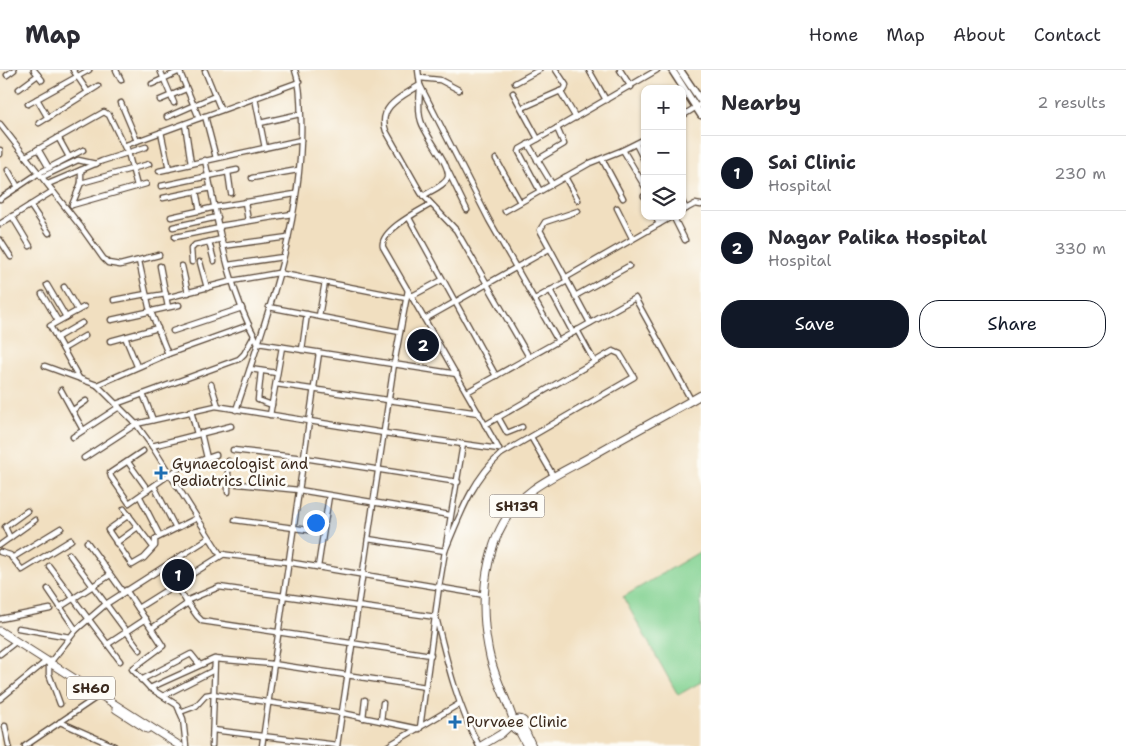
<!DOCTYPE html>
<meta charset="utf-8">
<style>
body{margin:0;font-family:"Shantell Sans",sans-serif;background:#f2f2f3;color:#2b2b33}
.controls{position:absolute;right:15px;top:15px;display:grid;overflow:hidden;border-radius:10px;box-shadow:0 1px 4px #0004}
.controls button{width:45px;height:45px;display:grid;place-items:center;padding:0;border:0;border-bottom:1px solid #e1e1e2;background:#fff;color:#2b2b33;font:25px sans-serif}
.you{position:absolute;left:315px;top:452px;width:18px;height:18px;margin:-12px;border:4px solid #fff;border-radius:50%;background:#1a73e8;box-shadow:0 0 0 8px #1a73e833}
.badge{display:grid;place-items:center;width:32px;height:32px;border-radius:50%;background:#111827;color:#fff;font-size:16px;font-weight:700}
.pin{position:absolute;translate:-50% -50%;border:2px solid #fff;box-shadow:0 1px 5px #0006}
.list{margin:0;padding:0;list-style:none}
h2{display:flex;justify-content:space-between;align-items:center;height:65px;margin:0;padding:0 20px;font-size:21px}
h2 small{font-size:16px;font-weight:400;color:#7c7c81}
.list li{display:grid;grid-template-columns:32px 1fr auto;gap:15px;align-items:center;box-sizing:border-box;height:75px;padding:0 20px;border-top:1px solid #e1e1e2}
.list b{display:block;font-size:19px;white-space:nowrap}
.list p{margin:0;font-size:16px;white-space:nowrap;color:#7c7c81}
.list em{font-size:16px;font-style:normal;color:#7c7c81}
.actions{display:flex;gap:10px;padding:15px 20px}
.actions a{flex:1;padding:11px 0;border:1px solid #111827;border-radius:20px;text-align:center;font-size:18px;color:#111827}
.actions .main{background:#111827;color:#fff}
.icon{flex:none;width:28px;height:28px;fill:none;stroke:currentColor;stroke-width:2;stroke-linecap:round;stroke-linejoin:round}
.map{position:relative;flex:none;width:701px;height:676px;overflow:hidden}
header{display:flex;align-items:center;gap:30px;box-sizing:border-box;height:70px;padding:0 25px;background:#fff;border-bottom:1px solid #e1e1e2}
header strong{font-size:24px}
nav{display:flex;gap:28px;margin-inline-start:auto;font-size:18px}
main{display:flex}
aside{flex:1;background:#fff}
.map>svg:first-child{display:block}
.green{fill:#83d292;stroke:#5f7e58}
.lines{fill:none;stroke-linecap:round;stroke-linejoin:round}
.minor-casing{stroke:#564536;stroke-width:7}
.secondary-casing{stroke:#564536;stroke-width:9}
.primary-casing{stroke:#564536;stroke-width:9}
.minor{stroke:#fff;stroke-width:4.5}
.secondary{stroke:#fff;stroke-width:6}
.primary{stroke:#fff;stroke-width:7}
.poi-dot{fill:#1f6fb2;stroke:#fdfcf7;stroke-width:2}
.labels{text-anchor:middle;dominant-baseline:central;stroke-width:5;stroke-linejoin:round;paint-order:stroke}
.shield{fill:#fdfcf7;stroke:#75695f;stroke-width:1}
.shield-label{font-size:14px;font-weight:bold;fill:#3b2a1e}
.poi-label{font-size:15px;fill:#3b2a1e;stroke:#fdfcf7;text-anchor:start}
</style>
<header>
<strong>Map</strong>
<nav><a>Home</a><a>Map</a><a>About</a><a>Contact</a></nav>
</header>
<main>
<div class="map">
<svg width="701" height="676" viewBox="0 0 701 676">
<rect width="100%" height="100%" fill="#fdfcf7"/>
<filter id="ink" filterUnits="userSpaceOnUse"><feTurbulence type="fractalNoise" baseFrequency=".02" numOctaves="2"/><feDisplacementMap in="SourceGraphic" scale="10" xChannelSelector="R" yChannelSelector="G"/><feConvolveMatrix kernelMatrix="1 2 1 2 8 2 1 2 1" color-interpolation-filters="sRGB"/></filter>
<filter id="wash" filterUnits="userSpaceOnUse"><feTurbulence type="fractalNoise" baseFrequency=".0096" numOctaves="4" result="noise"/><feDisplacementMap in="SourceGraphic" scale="20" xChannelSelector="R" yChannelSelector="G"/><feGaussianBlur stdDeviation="1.12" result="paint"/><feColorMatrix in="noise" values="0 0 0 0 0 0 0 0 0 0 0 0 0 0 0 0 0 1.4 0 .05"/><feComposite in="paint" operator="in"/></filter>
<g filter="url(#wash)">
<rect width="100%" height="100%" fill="#f1dfc0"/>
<path class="green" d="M701 481V612L678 625 623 527Z"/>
</g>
<g filter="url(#ink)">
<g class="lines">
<g class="minor-casing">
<g id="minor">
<path d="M34 0 42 10"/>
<path d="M73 0 88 22"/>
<path d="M116 0 121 10"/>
<path d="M160 0 174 33"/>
<path d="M179 0 199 48"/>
<path d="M418 0 420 15C403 26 377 36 386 61L421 123 456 160 529 287"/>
<path d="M589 0 606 30"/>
<path d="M620 0 631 17"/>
<path d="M205 1 221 40"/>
<path d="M7 5 14 0"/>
<path d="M420 8 440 10 459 20"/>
<path d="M515 13 539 0"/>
<path d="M152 14 182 0"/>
<path d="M420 15 489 150 558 271"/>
<path d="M420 16C420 27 417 40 421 51 425 66 450 93 448 107 446 115 430 121 423 126"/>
<path d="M19 19 38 5"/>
<path d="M560 21 576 48"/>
<path d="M513 23 538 69 657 0"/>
<path d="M255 28 265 78"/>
<path d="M37 29 48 48"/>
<path d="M160 30 186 19"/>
<path d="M121 33 137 71"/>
<path d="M28 34 89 0"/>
<path d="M522 38 565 19 566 15 556 0"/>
<path d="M205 46 216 88"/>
<path d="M682 46 701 34"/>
<path d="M167 47 215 26"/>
<path d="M39 53 98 16"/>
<path d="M260 53 300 44"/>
<path d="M0 54 81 157 103 188 108 193 120 195 159 185"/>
<path d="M185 54 191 94"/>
<path d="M161 62 169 99"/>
<path d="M58 67 69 87"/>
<path d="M538 69 520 79 519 82 540 121"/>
<path d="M528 74 552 114"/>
<path d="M636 74 645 92"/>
<path d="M38 79 49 98"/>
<path d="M0 80V84"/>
<path d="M623 80 645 117"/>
<path d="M26 86 104 42 109 45 125 78"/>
<path d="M496 89 520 132"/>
<path d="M602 89 623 128"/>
<path d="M205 90C218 152 227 218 258 273"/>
<path d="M537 90 564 74 557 58"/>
<path d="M8 100 18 117"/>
<path d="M159 101 301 70"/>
<path d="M448 101 467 140"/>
<path d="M228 102 231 123"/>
<path d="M42 107 78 90 96 94"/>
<path d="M565 107 578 130"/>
<path d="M252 108 298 100"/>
<path d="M81 113 149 94"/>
<path d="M48 114 102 91 146 77"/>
<path d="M137 116 126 75 299 12"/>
<path d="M161 116 237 100"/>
<path d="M196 121 200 141"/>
<path d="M644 126 645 127"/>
<path d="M163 128 211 118"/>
<path d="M0 129 39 103 83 80"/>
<path d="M682 131 686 139"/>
<path d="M245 132 248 151"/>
<path d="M431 134C419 141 379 161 383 177L499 379"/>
<path d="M30 135 49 163"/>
<path d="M72 135 146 114"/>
<path d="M72 135 81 113V100"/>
<path d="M617 138 632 168"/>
<path d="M505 141 590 93 623 80 645 69"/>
<path d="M578 141 545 152 540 160 590 253"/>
<path d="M682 141 695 134 701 135"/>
<path d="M12 146 30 176"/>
<path d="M655 146 659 154"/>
<path d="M673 146 685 170"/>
<path d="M171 147 216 137 295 124"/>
<path d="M409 148 496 306"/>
<path d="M0 154 53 121"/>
<path d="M219 156 292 144"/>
<path d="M173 157 218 147"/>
<path d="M175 167 220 158"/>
<path d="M0 170 11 187"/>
<path d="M209 172 214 191"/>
<path d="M223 176 288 167"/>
<path d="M139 191 149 237 168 284"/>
<path d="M192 192 191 179 195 175 222 169"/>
<path d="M200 192 207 218"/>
<path d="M228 195 283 187"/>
<path d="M160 196 168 237"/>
<path d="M182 196 188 223"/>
<path d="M565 208 673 146"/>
<path d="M47 215 66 247"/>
<path d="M64 217 78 240"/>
<path d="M550 220 573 263"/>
<path d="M42 224 58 251"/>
<path d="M412 226 442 210"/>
<path d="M575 226 629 196"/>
<path d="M147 227 166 224"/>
<path d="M166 228 232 211 278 203 406 228"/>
<path d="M535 229 567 211"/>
<path d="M114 230 146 224"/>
<path d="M269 237 400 262"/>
<path d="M319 246 325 212"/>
<path d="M425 249 549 179"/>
<path d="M111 250 179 235"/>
<path d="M577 260 594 291"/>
<path d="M173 261 242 238"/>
<path d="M125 267 137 296"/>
<path d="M56 268 82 253"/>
<path d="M110 271 158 258"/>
<path d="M258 273 457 304"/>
<path d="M63 279 85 266"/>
<path d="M302 280 307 244"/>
<path d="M45 296 97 315 136 354 152 376 220 484 287 492 485 525"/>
<path d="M250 299 277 303"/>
<path d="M261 301 258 330 272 335"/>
<path d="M79 308 50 256 84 237"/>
<path d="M211 314 218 336"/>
<path d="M276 314 479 343"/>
<path d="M97 315 168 284 249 255"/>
<path d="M61 320 83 360"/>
<path d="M467 322 635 228 691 330"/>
<path d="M143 324 153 350"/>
<path d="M116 334 239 289 244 284 254 266"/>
<path d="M73 340 86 331"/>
<path d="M236 340C267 247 304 148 301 48 300 31 301 17 295 0"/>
<path d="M191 341 197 364"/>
<path d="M270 345 282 277"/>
<path d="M498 347 507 363 522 357"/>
<path d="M201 363 207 388"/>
<path d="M73 367 119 337"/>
<path d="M531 367 554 407"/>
<path d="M152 376 231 356"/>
<path d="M233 380 304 388 458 412"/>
<path d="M143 381 110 403 111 407 129 433 179 398 216 385"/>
<path d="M84 388 136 354 216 336 384 363 499 379"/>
<path d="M128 392 148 420"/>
<path d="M228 413 299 420 450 445"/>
<path d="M154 416 175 457"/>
<path d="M228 422V391"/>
<path d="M140 427 160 466"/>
<path d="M124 439 153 477"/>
<path d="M129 445 108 460 132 495 144 488 155 476V469L197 448"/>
<path d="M235 450 323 462"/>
<path d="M10 468 5 457 27 441"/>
<path d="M368 469 445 481C460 445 472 410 501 384L634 307 620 284 613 281 485 355"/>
<path d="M87 472 123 522"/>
<path d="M116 473 138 457"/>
<path d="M0 475 35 450"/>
<path d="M0 482 10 485 22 500 71 470"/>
<path d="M69 484 140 580"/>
<path d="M12 488 61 458"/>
<path d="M49 496 120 591"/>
<path d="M318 497 329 426"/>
<path d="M175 515 197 546 202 551 431 585"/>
<path d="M48 519 76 560"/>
<path d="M126 520 163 576 132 599 150 618 177 635 183 649 186 676"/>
<path d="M186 531 219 517 436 547C447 592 457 635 479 676"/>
<path d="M60 537 110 505"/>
<path d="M138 538 224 484"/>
<path d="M0 549 50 539"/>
<path d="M18 558 70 567"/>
<path d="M152 558 188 533"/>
<path d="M108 574 146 549"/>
<path d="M0 584 13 574"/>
<path d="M141 610 191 584 199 594"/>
<path d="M150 618 214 589 273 594 426 617"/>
<path d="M163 626 214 600"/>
<path d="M0 629 44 593"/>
<path d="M60 634 49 604V594L76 560 106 534 209 468"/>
<path d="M180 642 196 636 206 625 212 624 342 643 419 659"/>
<path d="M363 648 365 630"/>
<path d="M381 651 383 633"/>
<path d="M60 652 114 676"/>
<path d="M5 656 9 676"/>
<path d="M420 658 439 517 463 374"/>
<path d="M213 660 337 675"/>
<path d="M25 676 97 627"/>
<path d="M212 676 215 589"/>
<path d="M262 676 319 283"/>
<path d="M337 676 394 294 408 220"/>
<path d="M388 676 459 634"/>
</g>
</g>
<g class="secondary-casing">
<g id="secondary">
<path d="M672 0 701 45"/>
<path d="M680 0 701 31"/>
</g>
</g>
<g class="primary-casing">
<g id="primary">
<path d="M0 561 180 676"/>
<path d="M116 639 147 659"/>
<circle cx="519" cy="655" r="6"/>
<path d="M514 652C506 626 492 604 488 577 478 524 486 454 532 420 551 406 574 396 595 384 630 364 666 345 701 325"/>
<path d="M524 658 532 676"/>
<path d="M519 661 527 676"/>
<path d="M481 676 501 664 513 653"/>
</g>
</g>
<use href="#minor" class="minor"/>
<use href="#secondary" class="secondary"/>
<use href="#primary" class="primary"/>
</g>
</g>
<g class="poi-dot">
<path d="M158.5 395.5h5v5h5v5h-5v5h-5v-5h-5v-5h5z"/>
<path d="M452.5 644.5h5v5h5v5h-5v5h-5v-5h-5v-5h5z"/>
</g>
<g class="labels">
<g class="shield">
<rect x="489.5" y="424.5" width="55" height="23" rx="4"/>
<rect x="67" y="606.5" width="48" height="23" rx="4"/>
</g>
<g class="shield-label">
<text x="517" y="436">SH139</text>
<text x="91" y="618">SH60</text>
</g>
<g class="poi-label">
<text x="172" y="394">Gynaecologist and<tspan x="172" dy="17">Pediatrics Clinic</tspan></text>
<text x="466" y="652">Purvaee Clinic</text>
</g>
</g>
</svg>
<div class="controls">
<button>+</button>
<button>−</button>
<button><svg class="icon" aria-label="layers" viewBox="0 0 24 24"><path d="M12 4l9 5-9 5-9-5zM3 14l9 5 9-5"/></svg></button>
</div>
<div class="you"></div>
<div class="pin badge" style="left:178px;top:505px">1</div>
<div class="pin badge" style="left:423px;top:275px">2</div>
</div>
<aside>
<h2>Nearby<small>2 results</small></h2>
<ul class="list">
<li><span class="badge">1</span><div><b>Sai Clinic</b><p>Hospital</p></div><em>230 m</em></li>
<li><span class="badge">2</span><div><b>Nagar Palika Hospital</b><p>Hospital</p></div><em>330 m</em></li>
</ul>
<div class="actions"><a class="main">Save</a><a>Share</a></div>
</aside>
</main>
